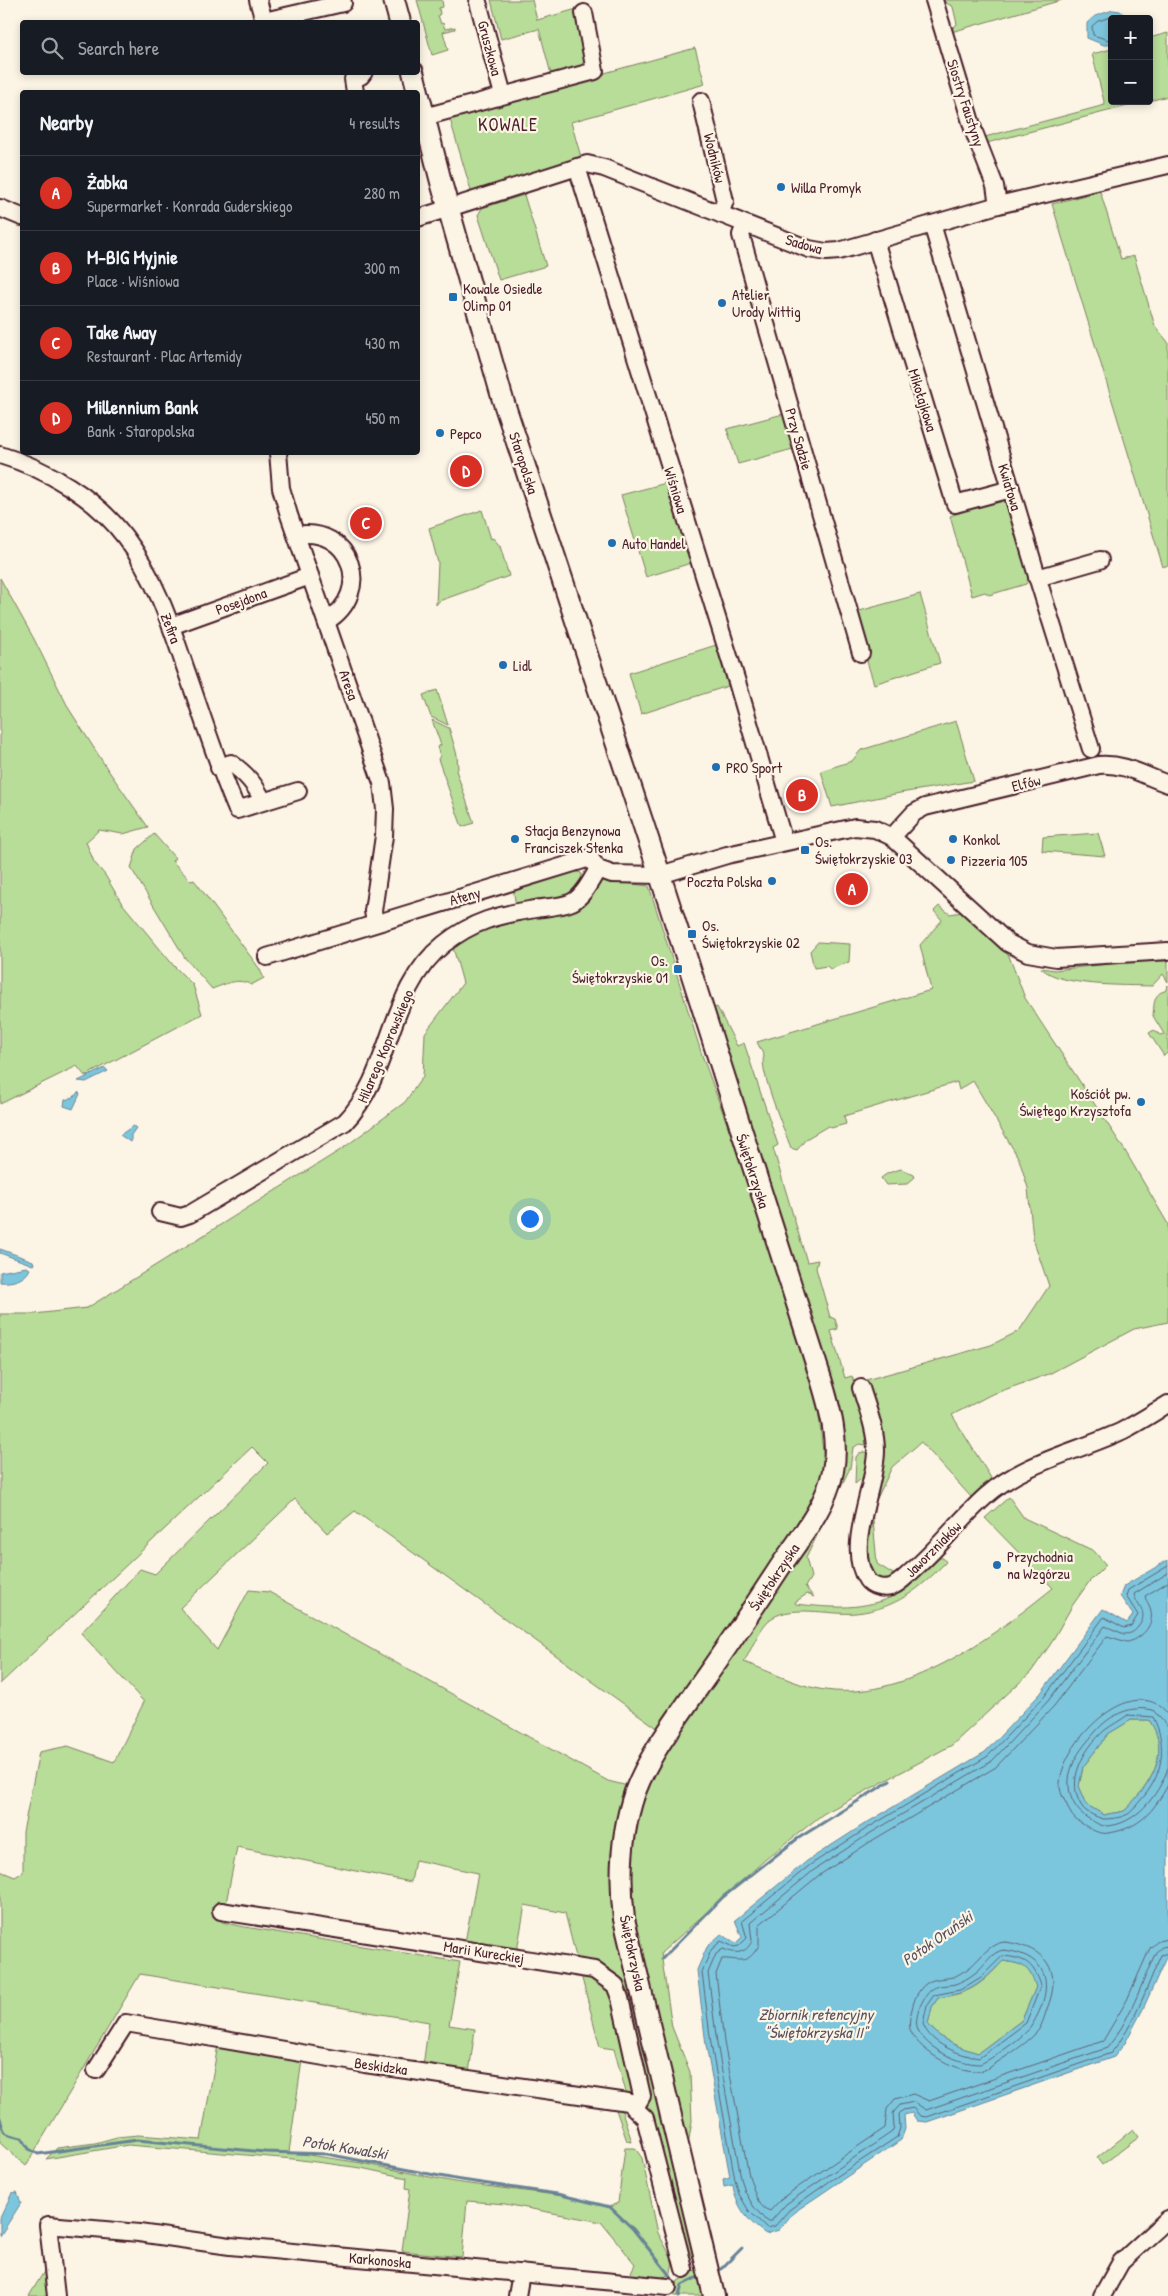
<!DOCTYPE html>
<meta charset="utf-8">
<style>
body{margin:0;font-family:"Patrick Hand",sans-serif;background:#20242c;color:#f1f3f6}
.controls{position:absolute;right:15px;top:15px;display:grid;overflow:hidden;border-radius:5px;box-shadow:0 2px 8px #0003}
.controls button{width:45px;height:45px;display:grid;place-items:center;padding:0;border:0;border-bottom:1px solid #363941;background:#171b24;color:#f1f3f6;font:25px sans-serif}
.you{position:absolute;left:529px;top:1218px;width:18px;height:18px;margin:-12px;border:4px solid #fff;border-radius:50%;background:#1a73e8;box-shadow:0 0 0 8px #1a73e833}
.badge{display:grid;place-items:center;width:32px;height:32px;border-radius:50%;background:#d93025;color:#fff;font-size:16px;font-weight:700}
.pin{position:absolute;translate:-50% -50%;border:2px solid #fff;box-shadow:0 1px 5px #0006}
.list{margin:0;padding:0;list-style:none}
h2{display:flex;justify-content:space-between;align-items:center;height:65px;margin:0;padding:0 20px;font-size:21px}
h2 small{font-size:16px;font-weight:400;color:#9ea1a6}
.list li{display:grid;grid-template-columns:32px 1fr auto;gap:15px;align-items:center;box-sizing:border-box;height:75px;padding:0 20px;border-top:1px solid #363941}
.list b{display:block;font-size:19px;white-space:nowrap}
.list p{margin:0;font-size:16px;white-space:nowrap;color:#9ea1a6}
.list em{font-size:16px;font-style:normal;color:#9ea1a6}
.icon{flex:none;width:28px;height:28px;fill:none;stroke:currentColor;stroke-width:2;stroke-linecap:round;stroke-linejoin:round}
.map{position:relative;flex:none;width:1168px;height:2296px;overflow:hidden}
.search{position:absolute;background:#171b24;box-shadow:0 2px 8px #0003;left:20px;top:20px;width:400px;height:55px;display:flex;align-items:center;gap:12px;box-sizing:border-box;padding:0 18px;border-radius:5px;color:#9ea1a6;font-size:19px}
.panel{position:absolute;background:#171b24;box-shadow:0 2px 8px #0003;left:20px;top:90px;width:400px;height:365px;border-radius:5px}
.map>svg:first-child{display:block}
.green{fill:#b7dd98;stroke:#807e62}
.water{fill:#7cc6dd;stroke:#688396;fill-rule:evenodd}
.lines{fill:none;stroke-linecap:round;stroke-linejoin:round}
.shore{stroke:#5e6272;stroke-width:1}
.stream{stroke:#688396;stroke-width:3}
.minor-casing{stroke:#4a1f2b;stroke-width:20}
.major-casing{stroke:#4a1f2b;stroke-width:24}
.minor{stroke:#fcf5e5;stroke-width:16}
.major{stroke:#fcf5e5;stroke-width:20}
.poi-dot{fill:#1f6fb2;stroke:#fcf5e5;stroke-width:2}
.labels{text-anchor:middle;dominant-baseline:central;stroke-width:4.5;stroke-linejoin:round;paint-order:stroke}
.street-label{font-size:15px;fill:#4a1f2b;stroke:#fcf5e5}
.poi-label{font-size:15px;fill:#4a1f2b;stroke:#fcf5e5;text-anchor:start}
.water-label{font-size:16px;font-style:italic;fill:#595160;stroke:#fcf5e5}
.quarter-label{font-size:18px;letter-spacing:1px;fill:#4a1f2b;stroke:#fcf5e5}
</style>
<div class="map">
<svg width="1168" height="2296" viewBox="0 0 1168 2296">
<rect width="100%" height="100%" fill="#fcf5e5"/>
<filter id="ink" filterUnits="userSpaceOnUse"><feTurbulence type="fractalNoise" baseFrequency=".02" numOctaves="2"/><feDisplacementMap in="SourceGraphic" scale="10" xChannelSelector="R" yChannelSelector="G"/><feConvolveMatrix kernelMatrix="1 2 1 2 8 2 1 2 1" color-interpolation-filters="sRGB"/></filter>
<g filter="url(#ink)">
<g class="green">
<path d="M417 0H442L443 7 439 8 440 14 438 15 441 24 443 23 445 29 455 27V29L443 32 448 50 432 55Z"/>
<path d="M491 0H532L537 20 577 9 588 55 581 66 551 74 539 29 501 39Z"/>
<path d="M941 0H1062L948 33 957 24 953 7Z"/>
<path d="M1168 33V96L1149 101V38Z"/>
<path d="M695 48 705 84 571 122 581 157 472 194 449 116Z"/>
<path d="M1112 49V101H1146L983 144 981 138 1105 105 1092 54Z"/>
<path d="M1100 191 1121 259 1134 256 1155 326 1168 342V565L1163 567 1052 204Z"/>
<path d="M524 195 546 266 499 280 478 215 482 208Z"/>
<path d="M783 414 793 449 738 464 727 429Z"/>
<path d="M666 483 691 563 646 577 621 495Z"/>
<path d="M1000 498 1006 501 1029 579 1026 584 989 595 985 592 972 596 950 516 962 512 965 507Z"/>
<path d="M482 510 491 539 493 538 500 546 509 576 439 601 436 605 438 563 429 528Z"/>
<path d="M0 578 34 639 69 709 108 770 148 827 123 834 99 830 86 842 94 862 105 875 121 902 174 966 193 985 202 1014 85 1076 77 1066 0 1104Z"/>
<path d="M920 594 940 663 874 684 864 652 856 612Z"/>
<path d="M716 645 728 686 641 714 629 673Z"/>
<path d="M437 690 448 725 431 717 423 695Z"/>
<path d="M432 720 449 728 457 755 458 769 456 770 474 823 462 827 438 759 440 756 437 747 441 745Z"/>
<path d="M956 721 974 781 900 793 832 807 821 771 852 761 861 750Z"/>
<path d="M1098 833 1105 856 1042 851 1043 837Z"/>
<path d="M154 834 175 858 172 861 191 881 194 880 198 885 259 968 264 978 251 985C238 977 226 984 212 989L185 958 131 868 137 849Z"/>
<path d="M573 870 581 873 583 878 573 895 516 907 513 887Z"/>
<path d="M600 880 649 886 702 1055 734 1143 817 1399 824 1460 820 1481 812 1500 660 1730 355 1511 327 1533 295 1499 180 1608 217 1650 249 1590 269 1592 608 1781 628 1786 614 1855 696 2256 687 2260 647 2111 646 2093 620 1989 577 1961 565 1913 525 1905 517 1951 465 1942 478 1873 415 1860 411 1882 237 1847 226 1903 217 1901 214 1909 222 1922 239 1926 460 1962 449 2025 475 2029 469 2073 423 2066 429 2022 140 1974 26 2166 0 2143V1871L15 1877 23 1872V1832L39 1752 68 1746 114 1762 144 1702 81 1633 140 1569 155 1574 268 1463 252 1447 0 1684V1314H34L87 1308 342 1149 405 1102 423 1076 425 1033 463 983 452 944 473 931 544 913Z"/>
<path d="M939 906 950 914 962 912 1009 956 1025 998 1124 1149 1168 1224V1322L1134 1329 1049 1374 990 1395 952 1415 991 1478 971 1497 921 1442 892 1467 872 1509 877 1564 895 1575 900 1572 896 1579 876 1581 867 1569 866 1529 872 1528V1522L869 1518 876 1482 866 1380 991 1345 1019 1331 1049 1286 1033 1239 1028 1188 1019 1159 973 1081 959 1090 957 1082 844 1116 846 1124 831 1128 828 1126 806 1139 797 1150 791 1148C785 1132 758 1068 764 1056L757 1042 931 990 920 945 942 920 934 911Z"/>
<path d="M818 942 850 944 849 962 830 969 827 966 814 968 810 951Z"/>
<path d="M1135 961H1168V982L1163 974 1152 986C1124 985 1061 987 1041 968L1055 970Z"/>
<path d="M1168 985V1052L1164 1056 1149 1033 1154 1030 1160 1035 1164 1034 1153 1016C1154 1006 1153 993 1165 991Z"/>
<path d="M717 1007 737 1046 744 1043 778 1145 773 1148 807 1262 818 1260 816 1268 830 1317 835 1319 838 1329 831 1331 845 1378 852 1376 872 1446 859 1444 853 1448 850 1468 806 1558 811 1577 805 1587 814 1597 807 1594 795 1602 796 1604C832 1608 864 1611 898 1594 914 1586 925 1569 938 1558H943L946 1562C920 1589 895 1609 856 1613 830 1616 787 1602 767 1622 758 1632 751 1650 744 1662 769 1671 794 1684 819 1689 903 1705 992 1637 1053 1588L985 1518 1009 1497 1024 1518 1094 1551 1106 1565 1089 1582 1072 1606 1050 1645 1031 1672 952 1745 823 1814 766 1859 661 1953 672 2027 690 2072 692 2121 689 2139 682 2135 638 1954 628 1870 634 1822 646 1785 841 1473 710 1010Z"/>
<path d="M901 1169 914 1175 915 1177 907 1184 886 1185 881 1178 888 1173Z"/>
<path d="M864 1452 870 1453 867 1474 855 1484 856 1457 859 1453Z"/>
<path d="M1131 1720H1149C1168 1746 1157 1774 1137 1797 1133 1801 1129 1808 1124 1811 1118 1813 1110 1813 1104 1815L1087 1805 1079 1786 1083 1767 1108 1734Z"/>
<path d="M1003 1961C1024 1964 1029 1966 1036 1987L1022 2020 978 2053C958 2047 941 2041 928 2024L932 2007 938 1998C971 1993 981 1985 1003 1961Z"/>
<path d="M580 1971 613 1990 634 2097 627 2096 614 2049 600 2047Z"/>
<path d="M218 2045 302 2060 289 2152 362 2163 454 2182 564 2196 608 2207 618 2203 625 2148H635L642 2158 658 2233 673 2260 671 2274 658 2279 633 2277 631 2272 635 2264 601 2222 505 2204 467 2201 462 2257 402 2251 410 2189 406 2188 407 2178 361 2168 293 2159 128 2145 46 2159 57 2148 95 2143 117 2137 138 2135 201 2140Z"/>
<path d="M615 2107 621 2108 632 2142 627 2141Z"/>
<path d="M1133 2129 1139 2137 1102 2165 1097 2158Z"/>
<path d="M45 2270 48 2296H29Z"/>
<path d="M695 2270H698L706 2296H674L678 2281Z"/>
</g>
<g class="water">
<path d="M1113 10 1120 11 1127 17 1112 19V45H1104L1087 38V23L1095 16Z"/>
<path d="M105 1068 108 1071 86 1082 78 1081Z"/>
<path d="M78 1092 80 1094 73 1109 64 1106 65 1100 74 1097Z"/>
<path d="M133 1126 136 1128 131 1135V1140L130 1142 120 1135Z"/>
<path d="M0 1249 33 1261 34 1264 33 1265 0 1253Z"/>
<path d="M26 1267 30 1269C25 1280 12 1283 0 1282V1272Z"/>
<path d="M1168 1560V1953L1143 2009 1125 2043 1114 2057 927 2122 917 2121 912 2113 904 2115 905 2129 901 2140 793 2213 779 2230 766 2234C749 2223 735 2205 733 2185L724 2187 723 2179 730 2177 706 2045 697 1970 707 1947 721 1934 736 1943 742 1937 735 1920 807 1861 863 1825 985 1752 1040 1694 1103 1609 1127 1623 1133 1615 1120 1596 1124 1586ZM1131 1720H1149C1168 1746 1157 1775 1137 1797 1133 1801 1129 1808 1124 1811 1118 1813 1110 1813 1104 1815L1087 1805 1079 1786 1083 1767 1108 1734ZM1003 1961C1024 1964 1029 1966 1036 1987L1022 2020 978 2053C958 2047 941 2041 928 2024L932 2007 938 1998C972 1992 979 1985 1003 1961Z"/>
<path d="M17 2192 21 2203 0 2236V2218L12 2193Z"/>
</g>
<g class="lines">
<g class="shore">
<path d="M1112 41 1093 35 1092 26 1098 21 1114 16 1121 19"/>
<path d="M1168 1566 1128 1590 1126 1596 1138 1615 1131 1626 1124 1628 1104 1617 1044 1697 988 1756 866 1829 810 1865 742 1921 747 1938 739 1946 734 1947 721 1941 711 1950 702 1972 711 2044 735 2180 739 2194 749 2211 767 2228 775 2226 789 2210 830 2181 897 2137 900 2128 899 2114 903 2110 913 2108 920 2116 927 2117 1111 2053C1135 2025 1146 1988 1161 1955L1168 1953"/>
<path d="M1168 1573 1134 1594C1137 1608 1150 1612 1138 1627 1134 1632 1131 1634 1124 1634L1105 1626 1048 1701 992 1761 869 1834 814 1870 750 1923 752 1941C745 1955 735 1954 723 1949L716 1954 708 1973 717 2043 741 2178 745 2192 754 2207 766 2221H771L786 2204 892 2132 894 2127 893 2113 900 2105 914 2102 926 2110 1107 2048C1130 2021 1141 1984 1156 1952L1162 1947 1168 1946"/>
<path d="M1168 1582 1145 1596C1146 1602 1150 1606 1151 1612 1154 1626 1140 1640 1127 1642L1107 1636 1054 1706 996 1767 873 1840 818 1876 759 1925V1945C747 1967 739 1958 722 1959L716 1974 724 2042 749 2176C754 2188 756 2207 770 2211L782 2198 885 2128 887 2109 895 2099 913 2094 929 2101 1103 2041 1127 2000 1150 1948 1158 1941 1168 1939"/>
<path d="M1168 1714C1133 1668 1057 1746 1060 1788 1061 1794 1064 1800 1067 1805 1070 1813 1073 1819 1081 1823 1089 1828 1098 1835 1109 1833 1140 1828 1153 1812 1168 1785"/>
<path d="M1128 1715 1153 1717C1168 1746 1163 1776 1140 1801 1136 1805 1132 1813 1126 1815 1120 1818 1110 1819 1103 1819 1097 1817 1087 1813 1083 1808 1064 1782 1084 1748 1105 1730 1112 1725 1121 1720 1128 1715Z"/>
<path d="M1168 1727 1153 1710C1131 1705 1111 1714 1096 1731 1088 1741 1079 1750 1074 1762 1063 1784 1070 1809 1091 1820 1095 1822 1100 1826 1105 1826 1135 1826 1159 1795 1168 1768"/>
<path d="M1006 1942C1046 1948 1063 1970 1047 2009 1044 2017 1042 2027 1036 2033 1023 2047 1004 2057 989 2068 968 2080 920 2053 911 2032 908 2025 910 2017 912 2009 914 2000 918 1989 927 1983 934 1978 944 1979 953 1977 957 1976 962 1972 966 1970 980 1961 988 1942 1006 1942Z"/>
<path d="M1004 1950C1052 1956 1054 1989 1032 2025 1027 2035 990 2060 980 2064 959 2064 927 2049 918 2030 913 2019 922 1998 930 1991 936 1984 947 1986 955 1984 962 1982 970 1977 975 1973 985 1966 991 1951 1004 1950Z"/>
<path d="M1003 1956C1026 1958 1033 1963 1041 1985L1026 2023 979 2058C959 2055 930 2044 923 2024L927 2005 934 1995 960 1990 981 1977Z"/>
</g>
<g class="stream">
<path d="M662 1959 723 1897 797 1839 890 1781"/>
<path d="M0 2118C4 2135 5 2135 22 2138L29 2149 38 2154 137 2140 265 2152 327 2154 455 2179 557 2194 610 2207 633 2229 671 2277"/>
<path d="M720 2270 742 2248"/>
<path d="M679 2296 682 2285 698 2277"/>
</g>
<g class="minor-casing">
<g id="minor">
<path d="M258 0 264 21 343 3 342 0"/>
<path d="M934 0 974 132 995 186 998 205"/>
<path d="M478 2 503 95"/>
<path d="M355 92 353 79 361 76 364 72"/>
<path d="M701 101 725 201 720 214"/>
<path d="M424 117 595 71 584 13"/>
<path d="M577 167 737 682 784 842"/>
<path d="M0 208 22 217"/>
<path d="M418 218 587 164 604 168 809 249 826 252 839 251 998 205 1168 165"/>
<path d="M932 224 1040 586 1091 749"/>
<path d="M745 225 741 235 756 289 861 653"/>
<path d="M875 240 955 504 1011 489"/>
<path d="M278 452 281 488 289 515 382 783 385 809 384 836 373 911 375 922"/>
<path d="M0 455C47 469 95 497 125 537 154 575 170 622 185 667 202 715 217 764 237 810L298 791"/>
<path d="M296 535C351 525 374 592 327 621"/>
<path d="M1037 578 1100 560"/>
<path d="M171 626 310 576"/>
<path d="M219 768 231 763C246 774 255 784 263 801"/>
<path d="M892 837 914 813 925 807 1099 765C1126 763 1144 776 1168 784"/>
<path d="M267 957 590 858 598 869 612 874 660 875 727 855 855 827 875 829 892 837 1008 943 1028 953 1056 958 1168 951"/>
<path d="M160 1212 181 1217 190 1214 345 1122C393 1072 387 989 444 944 473 921 498 915 535 909 546 907 561 907 572 902 584 896 591 880 598 869"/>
<path d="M861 1388C867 1408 876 1429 876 1451 876 1486 844 1548 867 1580 872 1587 883 1589 891 1587 899 1584 906 1576 912 1571 939 1548 960 1519 986 1496 1024 1462 1077 1452 1122 1431 1138 1423 1153 1413 1168 1404"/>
<path d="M221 1911 594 1970 615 1985 620 1998 642 2096 635 2108"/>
<path d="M96 2070 126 2023 365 2064 628 2102 645 2118 684 2269"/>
<path d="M56 2296 48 2225 139 2233 230 2246 668 2287"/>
<path d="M517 2296 521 2273"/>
<path d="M1102 2296 1121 2262 1168 2219"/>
</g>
</g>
<g class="major-casing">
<g id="major">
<path d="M394 0 400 22"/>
<path d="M413 72 441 182 502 397 660 875 821 1379C830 1409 839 1440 833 1471 826 1507 800 1538 780 1567 752 1610 723 1653 693 1695 672 1726 648 1757 635 1792 621 1833 619 1877 624 1919L714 2296"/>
</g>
</g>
<use href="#minor" class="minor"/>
<use href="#major" class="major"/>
</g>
</g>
<g class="poi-dot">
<circle cx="781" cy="187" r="5"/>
<rect x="448" y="292" width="10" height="10" rx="2.5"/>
<circle cx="722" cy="303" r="5"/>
<circle cx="440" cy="433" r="5"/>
<circle cx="612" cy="543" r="5"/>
<circle cx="503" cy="665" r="5"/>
<circle cx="716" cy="767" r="5"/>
<circle cx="515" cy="839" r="5"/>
<circle cx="953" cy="839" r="5"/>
<rect x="800" y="845" width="10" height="10" rx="2.5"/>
<circle cx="951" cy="860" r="5"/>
<circle cx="772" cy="881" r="5"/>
<rect x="687" y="929" width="10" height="10" rx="2.5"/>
<rect x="673" y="964" width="10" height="10" rx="2.5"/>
<circle cx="1141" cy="1102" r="5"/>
<circle cx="997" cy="1565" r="5"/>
</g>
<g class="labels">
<g class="street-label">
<text transform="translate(490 48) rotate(75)">Gruszkowa</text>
<text transform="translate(966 103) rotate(72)">Siostry Faustyny</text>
<text transform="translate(715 158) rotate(76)">Wodników</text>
<text transform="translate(804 244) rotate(16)">Sadowa</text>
<text transform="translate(923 400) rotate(73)">Mikołajkowa</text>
<text transform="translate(799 439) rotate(74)">Przy Sadzie</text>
<text transform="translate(524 463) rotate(72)">Staropolska</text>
<text transform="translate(1010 487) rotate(73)">Kwiatowa</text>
<text transform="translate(676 490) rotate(73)">Wiśniowa</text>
<text transform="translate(241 601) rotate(-20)">Posejdona</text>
<text transform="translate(171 628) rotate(69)">Zefira</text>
<text transform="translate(349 685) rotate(71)">Aresa</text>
<text transform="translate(1026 783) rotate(-14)">Elfów</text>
<text transform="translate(465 896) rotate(-16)">Ateny</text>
<text transform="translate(385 1046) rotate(-67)">Hilarego Koprowskiego</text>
<text transform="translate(753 1171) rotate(72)">Świętokrzyska</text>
<text transform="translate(933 1549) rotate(-45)">Jaworzniaków</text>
<text transform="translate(774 1577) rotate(-56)">Świętokrzyska</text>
<text transform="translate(484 1952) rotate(9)">Marii Kureckiej</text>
<text transform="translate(633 1953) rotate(78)">Świętokrzyska</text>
<text transform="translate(381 2066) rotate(8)">Beskidzka</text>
<text transform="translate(380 2260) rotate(5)">Karkonoska</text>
</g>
<g class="poi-label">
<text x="791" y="187">Willa Promyk</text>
<text x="463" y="288">Kowale Osiedle<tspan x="463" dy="17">Olimp 01</tspan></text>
<text x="732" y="294">Atelier<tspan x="732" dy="17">Urody Wittig</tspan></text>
<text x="450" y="433">Pepco</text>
<text x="622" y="543">Auto Handel</text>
<text x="513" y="665">Lidl</text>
<text x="726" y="767">PRO Sport</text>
<text x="525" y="830">Stacja Benzynowa<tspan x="525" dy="17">Franciszek Stenka</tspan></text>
<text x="963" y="839">Konkol</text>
<text x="815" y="841">Os.<tspan x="815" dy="17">Świętokrzyskie 03</tspan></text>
<text x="961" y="860">Pizzeria 105</text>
<text x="762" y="881" text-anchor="end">Poczta Polska</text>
<text x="702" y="925">Os.<tspan x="702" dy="17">Świętokrzyskie 02</tspan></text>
<text x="668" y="960" text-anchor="end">Os.<tspan x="668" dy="17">Świętokrzyskie 01</tspan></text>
<text x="1131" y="1093" text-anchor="end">Kościół pw.<tspan x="1131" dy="17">Świętego Krzysztofa</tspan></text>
<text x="1007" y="1556">Przychodnia<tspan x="1007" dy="17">na Wzgórzu</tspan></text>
</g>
<g class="water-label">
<text transform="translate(937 1938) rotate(-35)">Potok Oruński</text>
<text x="816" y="2014">Zbiornik retencyjny<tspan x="816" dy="18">"Świętokrzyska II"</tspan></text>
<text transform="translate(345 2147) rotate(9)">Potok Kowalski</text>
</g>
<g class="quarter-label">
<text x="508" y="124">KOWALE</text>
</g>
</g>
</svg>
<div class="controls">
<button>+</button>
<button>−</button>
</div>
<div class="you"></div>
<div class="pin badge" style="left:852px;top:889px">A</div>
<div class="pin badge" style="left:802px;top:795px">B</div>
<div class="pin badge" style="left:366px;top:523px">C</div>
<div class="pin badge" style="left:466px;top:471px">D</div>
<div class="search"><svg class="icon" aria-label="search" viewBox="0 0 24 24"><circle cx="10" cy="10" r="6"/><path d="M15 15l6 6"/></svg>Search here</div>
<section class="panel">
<h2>Nearby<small>4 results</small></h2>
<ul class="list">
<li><span class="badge">A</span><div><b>Żabka</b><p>Supermarket · Konrada Guderskiego</p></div><em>280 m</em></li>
<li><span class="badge">B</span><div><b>M-BIG Myjnie</b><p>Place · Wiśniowa</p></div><em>300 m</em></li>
<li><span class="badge">C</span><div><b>Take Away</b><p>Restaurant · Plac Artemidy</p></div><em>430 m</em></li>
<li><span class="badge">D</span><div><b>Millennium Bank</b><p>Bank · Staropolska</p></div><em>450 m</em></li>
</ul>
</section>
</div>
